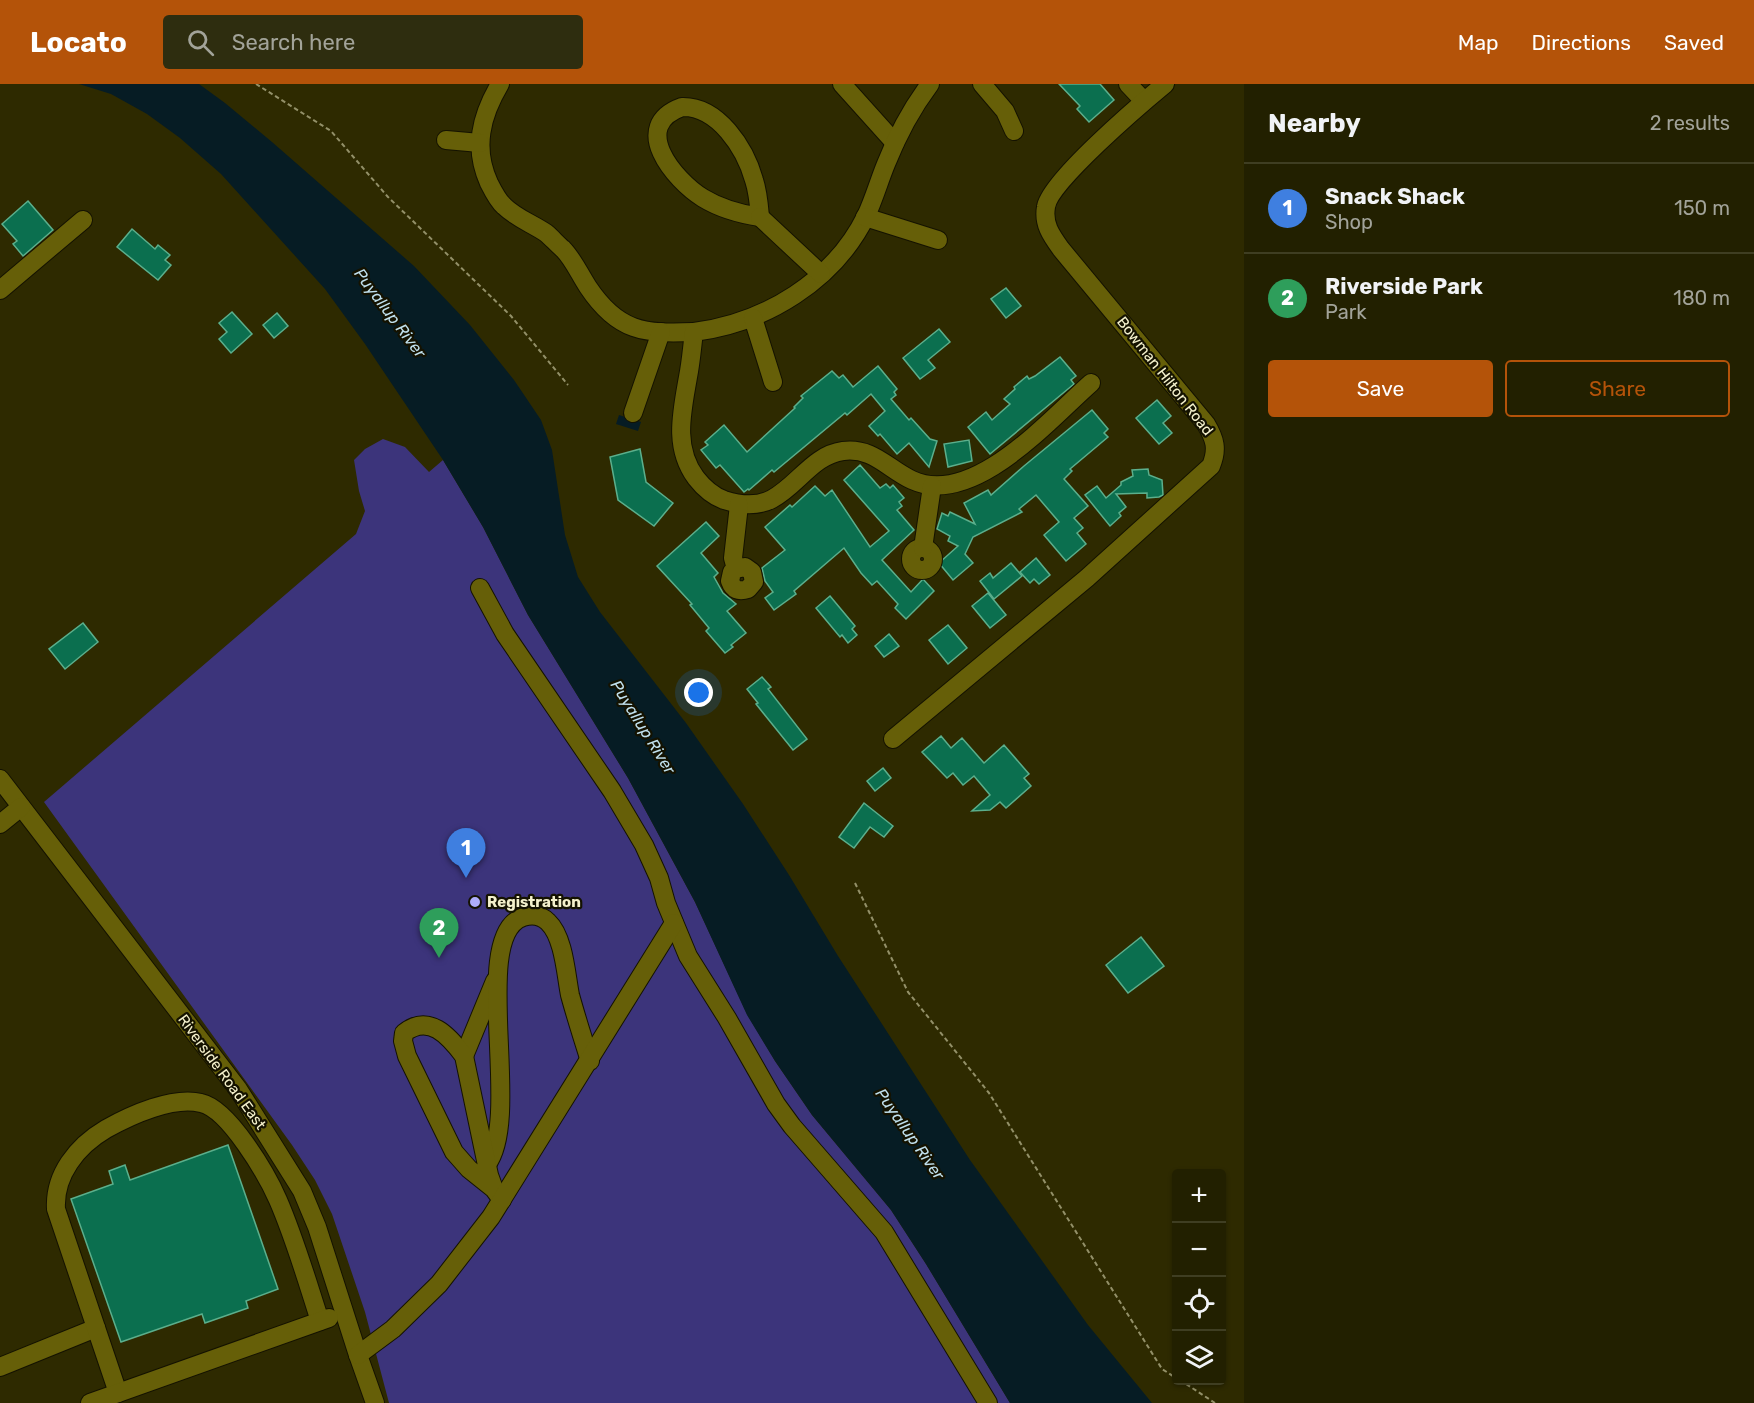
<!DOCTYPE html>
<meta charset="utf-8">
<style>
body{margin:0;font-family:Rubik,sans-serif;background:#2e2d0f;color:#f1f3f6}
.controls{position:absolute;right:18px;bottom:18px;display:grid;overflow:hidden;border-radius:6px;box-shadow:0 2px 4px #0004}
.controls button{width:54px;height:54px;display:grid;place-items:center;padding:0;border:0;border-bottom:2px solid #3f3e22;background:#222000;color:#f1f3f6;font:30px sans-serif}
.you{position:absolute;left:699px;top:609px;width:21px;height:21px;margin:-15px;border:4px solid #fff;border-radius:50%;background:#1a73e8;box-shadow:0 0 0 9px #1a73e833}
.badge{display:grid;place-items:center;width:39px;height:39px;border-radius:50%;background:#b45309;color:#fff;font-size:20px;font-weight:700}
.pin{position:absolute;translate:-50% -50px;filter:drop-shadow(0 2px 3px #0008)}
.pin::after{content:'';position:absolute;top:32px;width:21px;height:18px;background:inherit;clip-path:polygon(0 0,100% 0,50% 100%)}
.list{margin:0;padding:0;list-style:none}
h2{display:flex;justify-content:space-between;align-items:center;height:78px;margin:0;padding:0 24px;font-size:26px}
h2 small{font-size:20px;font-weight:400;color:#a2a399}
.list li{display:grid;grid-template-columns:39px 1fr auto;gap:18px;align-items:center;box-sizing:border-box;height:90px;padding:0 24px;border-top:2px solid #3f3e22}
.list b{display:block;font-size:22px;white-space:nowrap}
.list p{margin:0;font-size:20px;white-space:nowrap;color:#a2a399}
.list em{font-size:20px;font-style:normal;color:#a2a399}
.actions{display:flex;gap:12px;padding:18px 24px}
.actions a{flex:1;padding:14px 0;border:2px solid #b45309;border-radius:6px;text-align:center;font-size:21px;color:#b45309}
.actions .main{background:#b45309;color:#fff}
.icon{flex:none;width:33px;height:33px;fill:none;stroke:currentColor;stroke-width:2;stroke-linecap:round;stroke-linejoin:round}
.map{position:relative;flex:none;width:1244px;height:1319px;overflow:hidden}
header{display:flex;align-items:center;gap:36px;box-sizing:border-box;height:84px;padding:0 30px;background:#b45309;color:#fff}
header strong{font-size:28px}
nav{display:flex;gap:33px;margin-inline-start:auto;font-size:21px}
.search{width:420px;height:54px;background:#2e2d0f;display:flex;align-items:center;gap:15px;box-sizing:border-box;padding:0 21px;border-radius:6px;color:#a2a399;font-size:22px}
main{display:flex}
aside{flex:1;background:#222000}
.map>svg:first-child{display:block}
.green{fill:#3c347b}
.water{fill:#061c24}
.building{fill:#0b6f4f;stroke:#5baf8c;stroke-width:1.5}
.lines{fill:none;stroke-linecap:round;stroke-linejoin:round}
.minor-casing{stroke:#141200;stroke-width:20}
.path{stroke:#939068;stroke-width:2;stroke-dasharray:4.5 3;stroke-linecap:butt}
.minor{stroke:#665f08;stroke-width:18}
.poi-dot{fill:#afaefa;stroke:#141200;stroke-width:2}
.labels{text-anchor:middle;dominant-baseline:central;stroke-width:4.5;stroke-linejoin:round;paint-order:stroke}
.street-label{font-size:15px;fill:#f4f1cc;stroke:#141200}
.poi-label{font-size:15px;font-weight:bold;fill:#f4f1cc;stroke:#141200;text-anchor:start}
.water-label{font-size:16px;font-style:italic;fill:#c1e1ee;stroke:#141200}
</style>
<header>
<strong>Locato</strong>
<div class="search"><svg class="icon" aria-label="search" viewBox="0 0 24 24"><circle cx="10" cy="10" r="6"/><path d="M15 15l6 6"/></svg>Search here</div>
<nav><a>Map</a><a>Directions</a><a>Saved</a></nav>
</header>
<main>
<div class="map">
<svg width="1244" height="1319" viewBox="0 0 1244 1319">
<rect width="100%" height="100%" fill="#2e2a00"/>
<path class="green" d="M383 355 405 363 429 388 443 376 483 443 528 531 628 694 695 818 747 930 775 977 812 1031 891 1126 926 1180 1010 1319H389L365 1228 332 1130 315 1096 292 1061 44 718 356 450 365 427 359 407 354 376 365 365Z"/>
<g class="water">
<path d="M79 0H199L225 19 272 58 414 182 470 241 514 296 541 336 552 366 565 451 578 493 600 528 686 639 743 720 789 791 838 872 970 1076 1088 1241 1152 1319H1010L926 1180 891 1126 812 1031 775 977 747 931 695 818 628 694 528 531 483 443 443 376 365 260 325 205 221 90 180 54 147 30 111 10Z"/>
<path d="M619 331 641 338 638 347 616 340Z"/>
</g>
<g class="building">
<path d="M1059 0H1100L1114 16 1089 38 1077 25 1080 22Z"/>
<path d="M28 117 53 146 23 172 13 160 17 157 2 140Z"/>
<path d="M132 145 155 165 158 161 170 171 165 176 171 181 158 196 117 163Z"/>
<path d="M1006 204 1021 222 1006 234 991 215Z"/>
<path d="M232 228 252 250 231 269 219 255 227 248 219 239Z"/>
<path d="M277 229 288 242 274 254 263 241Z"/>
<path d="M939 245 950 258 928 276 935 284 920 295 903 274Z"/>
<path d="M1060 273 1076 292 1071 296 1074 300 990 370 968 343 986 328 992 336 1010 320 1004 315 1015 305 1014 303 1027 292 1029 295 1035 292Z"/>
<path d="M878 282 897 305 894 308 896 311 891 315 909 336 911 334 930 355 937 357 929 383 909 359 897 370 880 350 878 352 869 342 885 327 871 310 847 331 845 329 774 388 772 386 749 406 748 405 744 408 720 381 716 384 701 366 708 361 705 358 724 341 747 368 795 324 794 323 803 314 801 312 832 287 839 294 843 291 853 303Z"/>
<path d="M1157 316 1171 332 1163 339 1172 349 1159 360 1136 334Z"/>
<path d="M1092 326 1108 345 1104 349 1108 353 1070 385 1072 387 1064 395 1088 422 1074 434 1083 444 1077 449 1086 460 1066 477 1044 451 1059 438 1036 411 1019 425 1022 428 973 453 965 470 973 479 953 496 939 479 958 462 948 457 950 452 937 445 942 429 948 432 950 428 975 440 964 419 988 406 991 411 1024 382Z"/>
<path d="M969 356 972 377 948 383 944 360Z"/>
<path d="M640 365 646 398 673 419 654 442 618 416 610 373Z"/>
<path d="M860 381 880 404 886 400 890 404 893 401 904 414 899 418 902 422 897 426 914 446 882 476 911 508 923 495 934 507 906 535 895 524 898 520 877 497 872 501 861 489 844 464 794 507 796 510 774 526 765 514 773 508 765 497 762 484 785 466 765 443 790 421 792 423 815 402 825 412 832 406 870 463 889 447 844 396Z"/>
<path d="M1148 385 1149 391 1162 396 1163 411 1159 413 1147 414V409L1116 410 1126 423 1119 429 1121 432 1110 442 1085 411 1097 402 1106 414 1121 401V398L1133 392 1132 386Z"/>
<path d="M706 438 719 452 701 469 718 489 714 493 723 509 736 520 727 527 746 549 731 561 733 563 725 569 706 547 709 544 690 521 692 520 657 482Z"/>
<path d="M1036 474 1050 491 1039 500 1034 495 1030 499 1020 488Z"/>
<path d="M1011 479 1022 492 994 515 980 497 990 489 993 494Z"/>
<path d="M988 509 1006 531 990 544 972 522Z"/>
<path d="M830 512 855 542 852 545 857 551 848 559 842 551 840 553 816 524Z"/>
<path d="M83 539 98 558 65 585 49 565Z"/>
<path d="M948 541 967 564 948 580 929 556Z"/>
<path d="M889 550 899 562 884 573 875 562Z"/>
<path d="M762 593 771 603 768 605 807 655 793 666 756 620 758 619 747 605Z"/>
<path d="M941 652 951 664 962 654 984 679 1004 661 1029 690 1024 694 1031 702 1006 724 1000 718 990 726 972 727 990 711 974 692 963 701 953 689 947 694 922 668Z"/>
<path d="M883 684 891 694 875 707 867 697Z"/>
<path d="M864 719 893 742 884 753 870 743 854 764 839 753Z"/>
<path d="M1141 853 1164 882 1128 909 1106 881Z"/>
<path d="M228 1061 278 1205 246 1217 248 1224 205 1239 202 1230 121 1258 71 1115 113 1100 109 1087 125 1081 130 1096Z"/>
</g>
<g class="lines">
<g class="minor-casing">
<g id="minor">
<path d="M500 0C481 32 473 64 489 99 493 107 498 117 504 122 516 134 533 140 546 149 552 154 557 160 563 165 573 175 580 191 588 203 618 248 644 250 694 248"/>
<path d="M842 0 895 59"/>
<path d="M930 0C912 24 897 52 886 80 879 97 874 115 866 132 834 197 765 239 694 248 692 263 691 278 688 293 682 328 673 363 696 394 703 403 713 412 724 416 740 421 757 423 772 415 798 401 813 371 843 367 873 363 888 385 912 396 973 424 1049 336 1091 299"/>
<path d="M982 0 1005 27 1014 47"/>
<path d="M1128 0 1144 17"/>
<path d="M682 23C718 22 745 64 754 96 758 108 759 121 760 133 740 130 721 125 703 114 674 96 629 42 682 23Z"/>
<path d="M446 56 480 59"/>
<path d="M760 133 821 190"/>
<path d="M865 133 938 156"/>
<path d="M0 206 83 136"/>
<path d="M753 234 773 298"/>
<path d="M633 329 661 248"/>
<circle cx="922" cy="475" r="11"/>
<path d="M923 464 932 402"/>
<path d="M736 485 745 483 752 488 754 498 748 505C739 508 733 506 730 497L732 488 736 485 733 474 739 421"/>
<path d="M480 504 505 550 612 707 644 761 659 794 666 819 688 872 727 934 776 1020 792 1042 884 1148 988 1319"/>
<path d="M893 655 1087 494 1211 382C1218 365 1215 355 1206 340L1061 165C1051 151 1043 140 1046 123 1049 98 1142 19 1165 0"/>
<path d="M0 695 238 1005 302 1107 317 1143 358 1271 375 1319"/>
<path d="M0 740 21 723"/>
<path d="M464 972 495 897"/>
<path d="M487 1080C523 1032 469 851 523 833 532 830 541 831 548 838 564 853 566 891 570 911 576 933 583 955 590 977"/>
<path d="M494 1105 469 1085 454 1068 407 972 403 957 404 949C429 929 449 952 464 972L489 1091 494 1105 502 1116"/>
<path d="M358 1271 393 1245 439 1200 491 1133 674 839"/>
<path d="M0 1283 96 1244"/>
<path d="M118 1309 56 1125C54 1091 77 1062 106 1045 131 1031 173 1012 201 1019 229 1025 267 1091 278 1116 295 1155 307 1197 320 1237"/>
<path d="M90 1319 329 1234"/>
</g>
</g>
<g class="path">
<path d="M256 0 331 47 388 113 511 232 568 301"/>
<path d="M855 799 908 908 989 1009 1162 1285 1176 1294"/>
<path d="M1180 1296 1215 1319"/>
</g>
<use href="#minor" class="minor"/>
</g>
<circle class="poi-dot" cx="475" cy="818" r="6"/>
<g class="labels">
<g class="street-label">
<text transform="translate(1165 292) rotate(52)">Bowman Hilton Road</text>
<text transform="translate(222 988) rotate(54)">Riverside Road East</text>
</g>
<g class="poi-label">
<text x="487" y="818">Registration</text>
</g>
<g class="water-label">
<text transform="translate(390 229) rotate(53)">Puyallup River</text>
<text transform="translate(643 643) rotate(58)">Puyallup River</text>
<text transform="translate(910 1050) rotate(55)">Puyallup River</text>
</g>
</g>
</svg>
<div class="controls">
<button>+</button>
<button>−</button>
<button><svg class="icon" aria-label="locate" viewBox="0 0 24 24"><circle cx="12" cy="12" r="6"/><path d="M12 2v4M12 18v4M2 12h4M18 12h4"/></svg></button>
<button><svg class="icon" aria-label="layers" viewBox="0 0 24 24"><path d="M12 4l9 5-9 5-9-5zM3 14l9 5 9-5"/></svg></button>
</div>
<div class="you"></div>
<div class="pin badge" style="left:466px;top:794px;background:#3f7fe0">1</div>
<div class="pin badge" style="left:439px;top:874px;background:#2e9e5b">2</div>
</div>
<aside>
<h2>Nearby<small>2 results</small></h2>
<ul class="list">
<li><span class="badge" style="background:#3f7fe0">1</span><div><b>Snack Shack</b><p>Shop</p></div><em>150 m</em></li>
<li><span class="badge" style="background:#2e9e5b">2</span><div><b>Riverside Park</b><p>Park</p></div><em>180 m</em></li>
</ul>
<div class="actions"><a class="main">Save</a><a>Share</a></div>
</aside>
</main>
